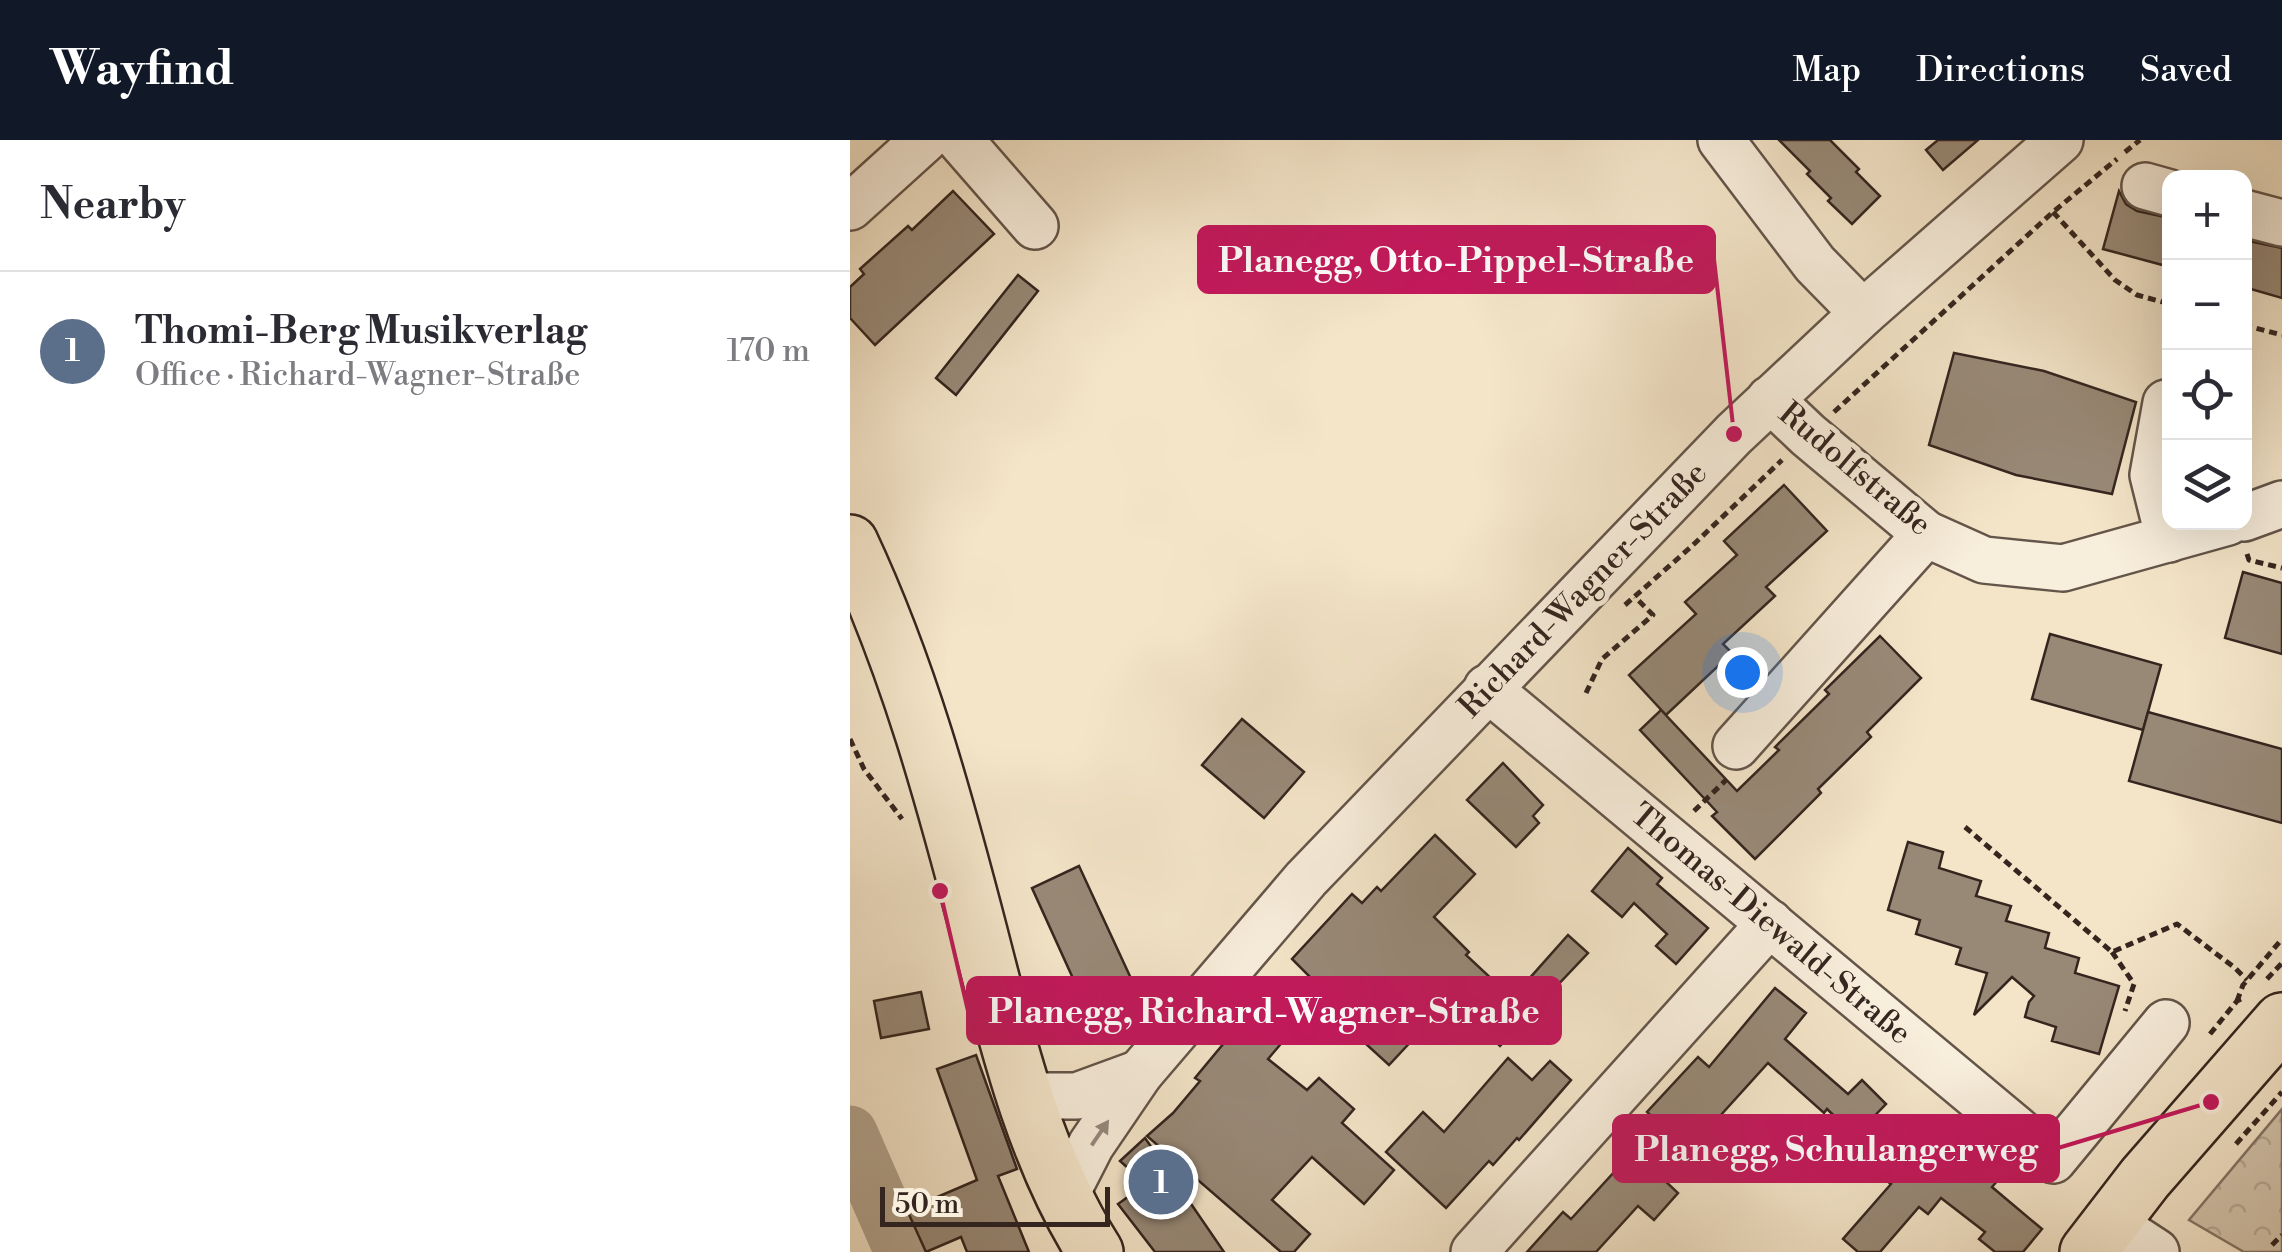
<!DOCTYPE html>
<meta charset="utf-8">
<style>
body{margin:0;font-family:"Libre Bodoni",serif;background:#f7f7f7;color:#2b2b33}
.controls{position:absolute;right:30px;top:30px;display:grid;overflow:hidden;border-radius:20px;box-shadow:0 10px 40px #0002}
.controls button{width:90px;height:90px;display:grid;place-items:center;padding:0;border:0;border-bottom:2px solid #e1e1e2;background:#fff;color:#2b2b33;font:50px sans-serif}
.scale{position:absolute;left:30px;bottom:25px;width:230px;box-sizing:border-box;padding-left:10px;border:5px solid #34251f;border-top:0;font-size:28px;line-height:35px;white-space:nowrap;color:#34251f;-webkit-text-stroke:8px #f8eedc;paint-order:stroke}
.you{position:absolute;left:892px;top:532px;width:35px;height:35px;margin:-25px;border:8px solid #fff;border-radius:50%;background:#1a73e8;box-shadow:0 0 0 15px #1a73e833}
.badge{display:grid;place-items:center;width:65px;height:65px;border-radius:50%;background:#111827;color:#fff;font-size:32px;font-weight:700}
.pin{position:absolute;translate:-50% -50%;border:5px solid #fff;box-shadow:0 2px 10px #0006}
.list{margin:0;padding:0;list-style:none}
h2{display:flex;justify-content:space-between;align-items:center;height:130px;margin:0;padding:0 40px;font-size:42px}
h2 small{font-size:32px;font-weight:400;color:#7c7c81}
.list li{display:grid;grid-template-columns:65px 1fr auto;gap:30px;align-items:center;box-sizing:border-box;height:160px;padding:0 40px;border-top:2px solid #e1e1e2}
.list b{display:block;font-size:38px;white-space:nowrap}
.list p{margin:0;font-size:32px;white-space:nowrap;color:#7c7c81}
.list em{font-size:32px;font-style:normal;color:#7c7c81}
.icon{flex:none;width:55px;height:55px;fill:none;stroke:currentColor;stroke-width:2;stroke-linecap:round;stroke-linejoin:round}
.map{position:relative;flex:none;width:1432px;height:1112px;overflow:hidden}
header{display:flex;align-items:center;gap:60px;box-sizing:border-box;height:140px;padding:0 50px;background:#111827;color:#fff}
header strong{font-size:48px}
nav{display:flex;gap:55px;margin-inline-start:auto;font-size:35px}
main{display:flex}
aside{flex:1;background:#fff}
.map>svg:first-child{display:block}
.forest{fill:url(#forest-crowns);stroke:#847466;stroke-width:2.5}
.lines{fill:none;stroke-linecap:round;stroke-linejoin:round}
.river{stroke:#b3a48f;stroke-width:55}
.building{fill:#988977;stroke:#34251f;stroke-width:2.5}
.minor-casing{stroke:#64554a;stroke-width:50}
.major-casing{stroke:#34251f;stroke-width:60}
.path{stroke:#34251f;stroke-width:5;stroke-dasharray:8 5;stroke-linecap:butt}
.minor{stroke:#f8eedc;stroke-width:45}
.major{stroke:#f4e5c9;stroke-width:55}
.oneway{fill:#968a7e}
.labels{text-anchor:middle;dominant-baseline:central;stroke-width:10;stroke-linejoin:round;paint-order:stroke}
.street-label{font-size:32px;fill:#34251f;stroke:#f8eedc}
.leader{fill:none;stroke:#c2185b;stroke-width:4}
.callout-dot{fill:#c2185b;stroke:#f8eedc;stroke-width:4}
.callout{fill:#c2185b;stroke:#c2185b;stroke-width:4}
.callout-label{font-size:35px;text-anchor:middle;font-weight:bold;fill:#fff}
</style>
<header>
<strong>Wayfind</strong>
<nav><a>Map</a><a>Directions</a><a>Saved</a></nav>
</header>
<main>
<aside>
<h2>Nearby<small></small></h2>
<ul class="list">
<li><span class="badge" style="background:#5c6f8a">1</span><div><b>Thomi-Berg Musikverlag</b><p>Office · Richard-Wagner-Straße</p></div><em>170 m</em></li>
</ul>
</aside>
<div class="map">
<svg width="1432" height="1112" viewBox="0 0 1432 1112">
<defs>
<pattern id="forest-crowns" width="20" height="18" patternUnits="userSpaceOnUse" patternTransform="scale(2.5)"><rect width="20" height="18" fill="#d3c4ac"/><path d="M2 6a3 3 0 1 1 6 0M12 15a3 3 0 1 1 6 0" fill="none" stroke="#b6a894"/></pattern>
</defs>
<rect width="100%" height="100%" fill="#f4e5c9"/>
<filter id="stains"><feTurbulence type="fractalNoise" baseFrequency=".002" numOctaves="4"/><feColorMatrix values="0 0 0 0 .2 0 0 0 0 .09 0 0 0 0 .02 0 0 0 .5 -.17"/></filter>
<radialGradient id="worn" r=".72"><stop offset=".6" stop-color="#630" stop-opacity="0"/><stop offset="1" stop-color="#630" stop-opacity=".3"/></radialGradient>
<path class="forest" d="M1432 969V1112H1394L1339 1080Z"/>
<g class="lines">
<path class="river" d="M0 993 52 1112"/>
</g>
<g class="building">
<path d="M929 0H980L1009 29 1006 32 1030 56 1002 84 978 61 981 58 957 34 960 31Z"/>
<path d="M1088 0H1128L1093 30 1076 10Z"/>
<path d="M103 51 144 94 25 205 0 178V147L14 134 10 129 58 86 62 90Z"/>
<path d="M1269 51 1276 64 1287 71 1320 78V127L1253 109Z"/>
<path d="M1394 100 1432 108V158L1394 147Z"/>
<path d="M168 135 188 151 106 255 86 238Z"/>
<path d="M1104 213 1194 231 1286 262 1262 354 1166 335 1079 305Z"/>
<path d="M934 345 977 391 916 447 925 456 873 504 882 513 816 575 779 535 846 474 835 462 887 415 874 401Z"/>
<path d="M1393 432 1432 443V514L1375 498Z"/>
<path d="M1200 494 1311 525 1293 590 1182 559Z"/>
<path d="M1030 496 1071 538 1017 592 1021 597 968 649 971 653 905 719 862 676 867 672 790 590 811 570 887 651 929 610 925 607 979 554 975 550Z"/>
<path d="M1298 572 1432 609V683L1279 641Z"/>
<path d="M392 579 454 632 414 678 352 625Z"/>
<path d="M653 623 693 665 683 676 689 683 666 707 617 660Z"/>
<path d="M585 695 625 734 584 777 619 812 616 815 662 858 718 795 738 813 650 906 604 862 573 897 569 893 539 925 492 882 485 889 465 870 478 855 442 819 502 754 512 763 527 747 531 751Z"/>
<path d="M1058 702 1093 712 1089 728 1131 741 1126 756 1161 766 1156 781 1199 793 1195 808 1229 818 1225 833 1269 846 1249 914 1202 901 1206 887 1175 877 1179 862 1184 856 1162 837 1124 875 1137 833 1106 824 1111 808 1066 794 1070 780 1038 770Z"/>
<path d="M778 708 812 738 807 744 858 788 826 824 806 806 817 794 784 763 772 777 742 751Z"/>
<path d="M229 726 284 845 236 867 182 748Z"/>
<path d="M925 848 956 873 935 899 998 954 1012 940 1036 964 1005 996 977 969 974 973 918 923 813 1039 828 1053 804 1080 788 1066 746 1112H677L713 1072 721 1079 809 983 797 972 848 917 859 927Z"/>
<path d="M71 852 79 889 31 898 24 861Z"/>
<path d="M411 867 441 892 418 919 457 950 469 938 504 969 492 983 544 1030 514 1064 462 1017 422 1060 460 1094 444 1112H431L297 996 323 973 350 941 345 938 384 891 389 895Z"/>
<path d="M126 915 167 1029 148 1036 179 1112H117L111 1097 76 1112 57 1070 127 1040 87 929Z"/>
<path d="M658 918 682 940 700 921 721 940 669 1000 667 998 643 1025 639 1021 596 1068 536 1012 573 972 594 992Z"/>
<path d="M1086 979 1128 1012 1123 1018 1149 1039 1142 1047 1192 1089 1173 1112H1145L1129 1099 1135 1092 1091 1058 1078 1074 1069 1067 1030 1112H1008L993 1099 1041 1044 1037 1041Z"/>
<path d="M295 998 337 1058 374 1112H305L268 1064 296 1044 270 1021Z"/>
</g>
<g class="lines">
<g class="minor-casing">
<g id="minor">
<path d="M110 0 185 86"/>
<path d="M871 0 965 124 1013 173"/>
<path d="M1295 46 1320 53"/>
<path d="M0 67 74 0"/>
<path d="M1394 73 1432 83"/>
<path d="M920 259 958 295 1076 394 1134 420 1213 428 1378 382"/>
<path d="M1316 263 1303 335 1319 399"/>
<path d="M1394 378 1432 364"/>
<path d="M637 548 1203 1020 1316 883"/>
<path d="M886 606 1076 394"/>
<path d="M175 956H227L290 933"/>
<path d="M215 1056 241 1005 290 933 456 739 884 294 1013 173 1210 0"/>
<path d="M1260 1082 1306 1112"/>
<path d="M624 1112 920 783"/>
</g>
</g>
<g class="major-casing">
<g id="major">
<path d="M0 403C59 529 94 658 129 792 157 901 184 1016 245 1112"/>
<path d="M1238 1112 1295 1038 1432 881"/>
</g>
</g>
<g class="path">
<path d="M1275 12 1290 0"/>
<path d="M1203 72 1265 140 1287 155 1320 164"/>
<path d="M1394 185 1432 195"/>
<path d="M984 272 1203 72 1267 19"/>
<path d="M1397 414 1399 420 1432 428"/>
<path d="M775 465 842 406 932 320"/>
<path d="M736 553 752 519 803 475 785 457"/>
<path d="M0 599 14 629 52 679"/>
<path d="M844 671 876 640"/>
<path d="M1115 687 1262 812 1327 784 1385 828 1397 840"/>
<path d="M1262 812 1284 844 1275 871"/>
<path d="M1417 839 1432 823"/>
<path d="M1387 861 1393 845 1432 799"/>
<path d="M1360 894 1387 861 1393 858"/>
<path d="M1386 1004 1432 952"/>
<path d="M1422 1105 1432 1095"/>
</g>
<use href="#minor" class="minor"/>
<use href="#major" class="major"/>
</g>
<defs><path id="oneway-solid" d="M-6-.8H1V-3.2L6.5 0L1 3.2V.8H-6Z" transform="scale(2.5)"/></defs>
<use class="oneway" href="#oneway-solid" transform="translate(250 993) rotate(-56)"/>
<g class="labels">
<g class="street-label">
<text transform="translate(1005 329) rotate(40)">Rudolfstraße</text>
<text transform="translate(733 450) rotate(-46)">Richard-Wagner-Straße</text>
<text transform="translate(921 784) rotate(40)">Thomas-Diewald-Straße</text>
</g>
</g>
<path class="leader" d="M884 294L864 119M90 751L118 871M1361 962L1208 1008"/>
<g class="callout-dot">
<circle cx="884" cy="294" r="10"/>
<circle cx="90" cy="751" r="10"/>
<circle cx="1361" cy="962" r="10"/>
</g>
<g class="callout">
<rect x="349" y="87" width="515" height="65" rx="10"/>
<rect x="118" y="838" width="592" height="65" rx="10"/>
<rect x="764" y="976" width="444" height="65" rx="10"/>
</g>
<g class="callout-label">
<text x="606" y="132">Planegg, Otto-Pippel-Straße</text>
<text x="414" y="883">Planegg, Richard-Wagner-Straße</text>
<text x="986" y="1021">Planegg, Schulangerweg</text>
</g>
<rect width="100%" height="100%" filter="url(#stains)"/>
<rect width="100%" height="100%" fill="url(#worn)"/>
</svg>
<div class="controls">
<button>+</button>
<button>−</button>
<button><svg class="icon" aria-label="locate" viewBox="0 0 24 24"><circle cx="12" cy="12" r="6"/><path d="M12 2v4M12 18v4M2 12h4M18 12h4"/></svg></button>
<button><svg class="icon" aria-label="layers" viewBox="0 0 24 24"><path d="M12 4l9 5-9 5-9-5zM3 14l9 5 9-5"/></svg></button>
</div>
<div class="scale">50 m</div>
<div class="you"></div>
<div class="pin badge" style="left:311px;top:1042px;background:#5c6f8a">1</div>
</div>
</main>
